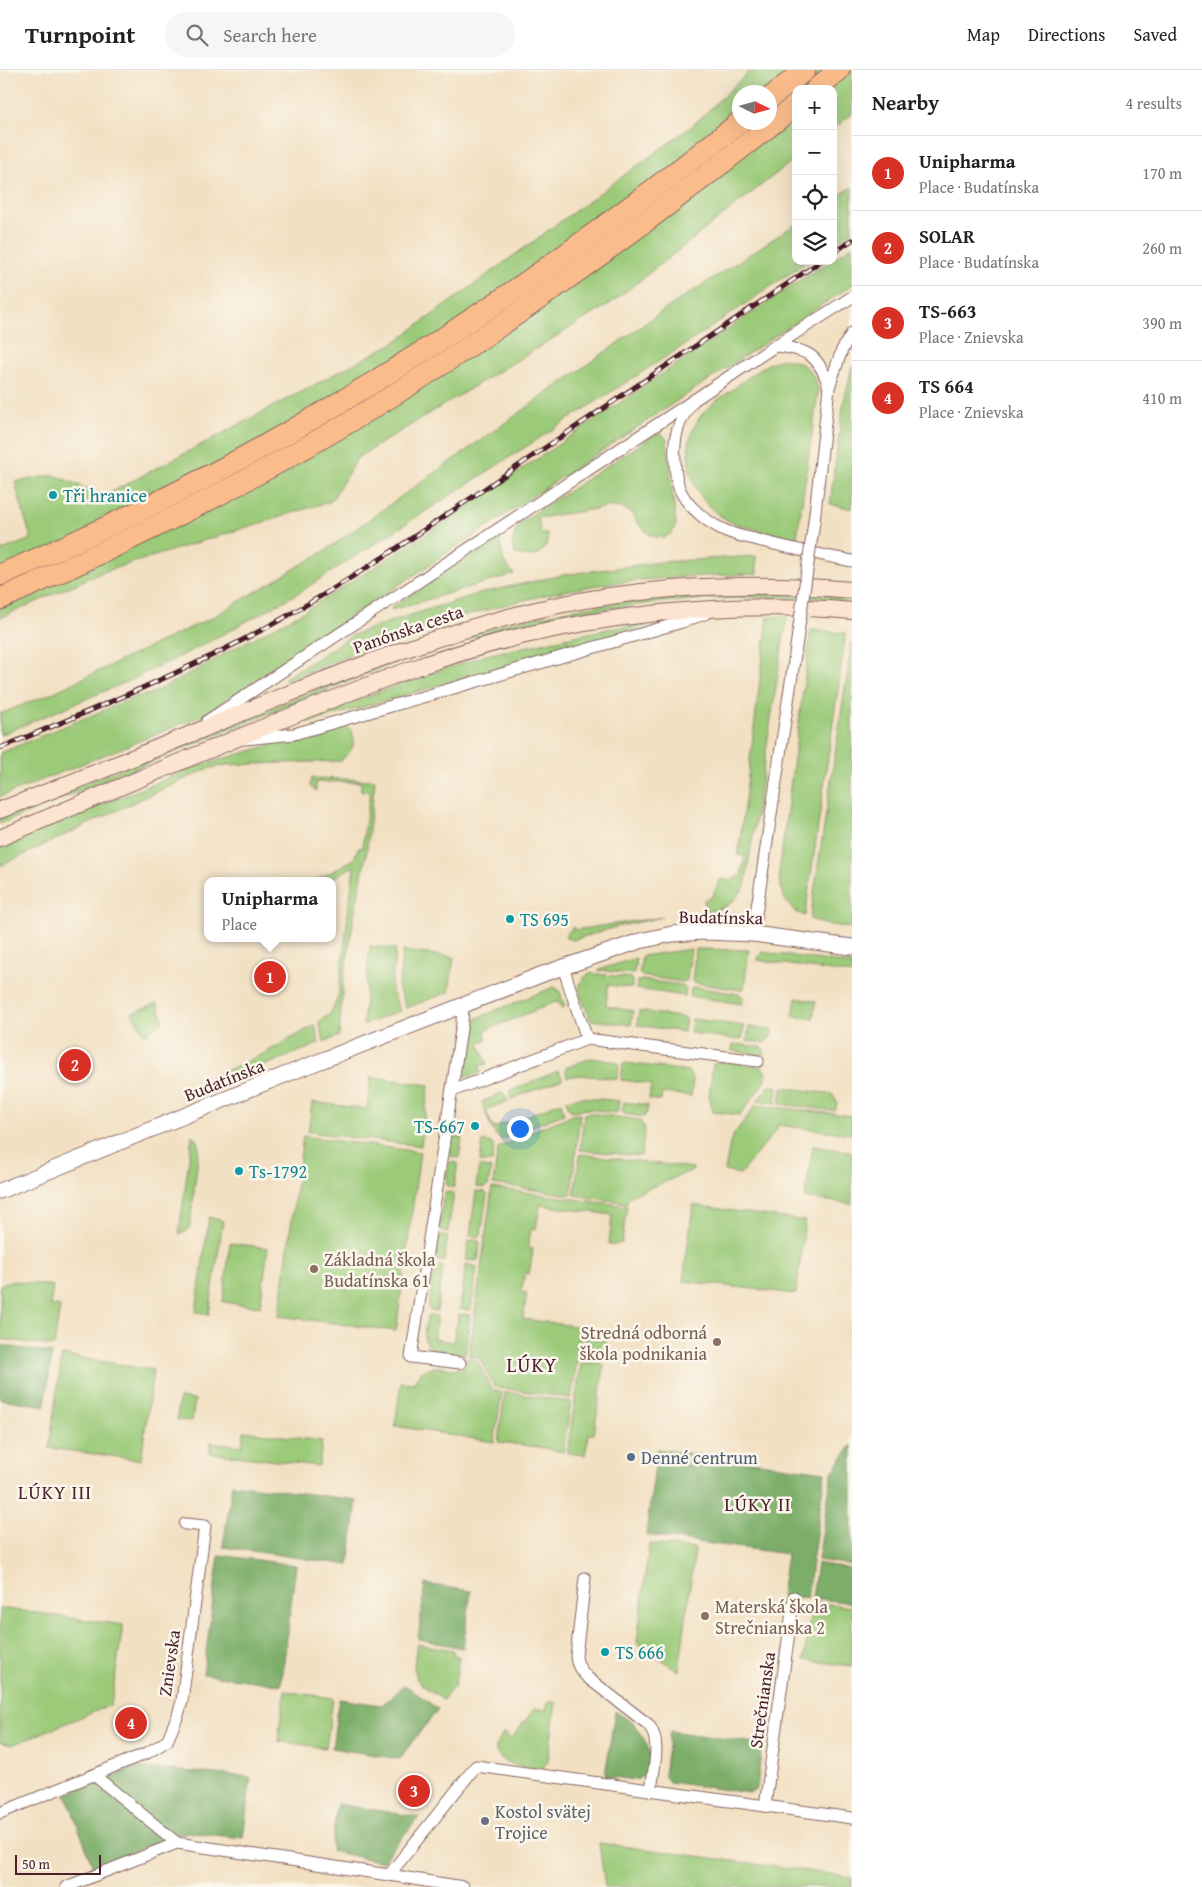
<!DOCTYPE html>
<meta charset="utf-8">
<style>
body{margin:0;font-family:"Gentium Book Plus",serif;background:#f6f6f6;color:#222}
.controls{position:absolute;right:15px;top:15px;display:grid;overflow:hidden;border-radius:10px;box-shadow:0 5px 20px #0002}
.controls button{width:45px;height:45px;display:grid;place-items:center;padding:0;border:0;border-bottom:1px solid #e0e0e0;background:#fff;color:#222;font:25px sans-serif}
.compass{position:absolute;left:732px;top:15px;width:45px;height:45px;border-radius:50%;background:#fff;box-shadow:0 5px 20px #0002;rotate:95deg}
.scale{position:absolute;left:15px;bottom:12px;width:86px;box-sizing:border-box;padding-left:5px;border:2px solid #4a1f2b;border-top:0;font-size:14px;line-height:18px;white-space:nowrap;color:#4a1f2b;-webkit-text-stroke:4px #fbf7ec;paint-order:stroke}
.you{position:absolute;left:519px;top:1058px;width:18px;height:18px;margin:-12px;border:4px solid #fff;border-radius:50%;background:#1a73e8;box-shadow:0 0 0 8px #1a73e833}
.badge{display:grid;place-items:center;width:32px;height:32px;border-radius:50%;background:#d93025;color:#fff;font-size:16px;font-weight:700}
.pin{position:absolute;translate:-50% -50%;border:2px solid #fff;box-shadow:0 1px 5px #0006}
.popup{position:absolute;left:204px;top:807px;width:132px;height:65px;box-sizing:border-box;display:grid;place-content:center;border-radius:10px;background:#fff;filter:drop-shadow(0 1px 4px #0005);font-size:16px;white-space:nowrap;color:#767676}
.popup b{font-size:19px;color:#222}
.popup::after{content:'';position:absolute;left:50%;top:100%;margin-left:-10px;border:10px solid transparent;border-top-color:#fff}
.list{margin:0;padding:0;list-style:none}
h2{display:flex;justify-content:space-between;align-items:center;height:65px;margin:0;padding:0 20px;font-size:21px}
h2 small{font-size:16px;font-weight:400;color:#767676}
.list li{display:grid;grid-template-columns:32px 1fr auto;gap:15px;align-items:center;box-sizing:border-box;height:75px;padding:0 20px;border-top:1px solid #e0e0e0}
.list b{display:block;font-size:19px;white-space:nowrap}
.list p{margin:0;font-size:16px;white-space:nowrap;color:#767676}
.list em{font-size:16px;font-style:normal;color:#767676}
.icon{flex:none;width:28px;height:28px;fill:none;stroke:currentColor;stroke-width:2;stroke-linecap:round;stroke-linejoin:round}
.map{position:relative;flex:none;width:852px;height:1817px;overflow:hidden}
header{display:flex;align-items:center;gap:30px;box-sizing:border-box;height:70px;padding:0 25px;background:#fff;border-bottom:1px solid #e0e0e0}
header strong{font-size:24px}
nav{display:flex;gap:28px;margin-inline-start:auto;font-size:18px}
.search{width:350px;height:45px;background:#f6f6f6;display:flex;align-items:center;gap:12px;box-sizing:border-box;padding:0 18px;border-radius:28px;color:#767676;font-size:19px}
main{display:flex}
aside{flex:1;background:#fff}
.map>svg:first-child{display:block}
.green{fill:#9bca79;stroke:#727452;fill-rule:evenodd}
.forest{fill:#7cae69;stroke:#63664a}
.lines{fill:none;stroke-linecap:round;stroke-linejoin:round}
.minor-casing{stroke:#856360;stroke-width:13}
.tertiary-casing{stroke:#856360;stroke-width:17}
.secondary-casing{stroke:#856360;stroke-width:18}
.motorway-casing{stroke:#856360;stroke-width:23}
.minor{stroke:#fff;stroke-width:11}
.tertiary{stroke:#fff;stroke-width:15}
.secondary{stroke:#fde4d1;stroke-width:16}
.motorway{stroke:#fabc8b;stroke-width:21}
.rail-casing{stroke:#4a1f2b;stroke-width:5}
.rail{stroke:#fbf7ec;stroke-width:3;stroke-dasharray:9;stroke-linecap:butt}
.minor-bridge-casing{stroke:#856360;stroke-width:13;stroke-linecap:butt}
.minor-bridge{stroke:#fff;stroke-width:11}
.culture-dot{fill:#0f9aa8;stroke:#fbf7ec;stroke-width:2}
.education-dot{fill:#8d6e63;stroke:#fbf7ec;stroke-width:2}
.service-dot{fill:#5c6f8a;stroke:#fbf7ec;stroke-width:2}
.worship-dot{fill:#6b7280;stroke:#fbf7ec;stroke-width:2}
.labels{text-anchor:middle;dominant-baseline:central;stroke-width:5;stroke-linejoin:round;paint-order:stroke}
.culture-label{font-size:18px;fill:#0d838f;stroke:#fbf7ec;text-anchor:start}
.street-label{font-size:18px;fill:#4a1f2b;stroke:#fbf7ec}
.education-label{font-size:18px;fill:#785e54;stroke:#fbf7ec;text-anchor:start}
.service-label{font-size:18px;fill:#4e5e75;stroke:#fbf7ec;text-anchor:start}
.worship-label{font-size:18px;fill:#5b616d;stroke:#fbf7ec;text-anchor:start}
.neighbourhood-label{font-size:19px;letter-spacing:1px;fill:#4a1f2b;stroke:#fbf7ec}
.quarter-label{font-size:20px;letter-spacing:1px;fill:#4a1f2b;stroke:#fbf7ec}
</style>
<header>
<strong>Turnpoint</strong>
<div class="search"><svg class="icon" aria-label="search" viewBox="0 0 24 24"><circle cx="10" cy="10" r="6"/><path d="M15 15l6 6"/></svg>Search here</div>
<nav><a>Map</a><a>Directions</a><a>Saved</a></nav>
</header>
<main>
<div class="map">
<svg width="852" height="1817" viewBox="0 0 852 1817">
<rect width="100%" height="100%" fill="#fbf7ec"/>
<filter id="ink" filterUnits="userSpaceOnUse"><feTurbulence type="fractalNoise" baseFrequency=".02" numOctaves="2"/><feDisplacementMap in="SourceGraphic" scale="10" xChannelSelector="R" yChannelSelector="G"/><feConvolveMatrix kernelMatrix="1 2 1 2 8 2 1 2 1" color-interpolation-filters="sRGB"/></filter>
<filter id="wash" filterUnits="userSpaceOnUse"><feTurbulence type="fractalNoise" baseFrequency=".0096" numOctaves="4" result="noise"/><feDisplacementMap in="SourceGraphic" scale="20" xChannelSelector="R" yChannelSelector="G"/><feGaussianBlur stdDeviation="1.12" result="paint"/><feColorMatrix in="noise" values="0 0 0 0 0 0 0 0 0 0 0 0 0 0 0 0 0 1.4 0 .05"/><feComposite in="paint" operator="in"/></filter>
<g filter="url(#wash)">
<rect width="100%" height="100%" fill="#f2e0c2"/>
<g class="green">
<path d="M751 0H852V44L833 59V19H796V88L611 233 358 387 331 431 103 502 0 548V481L31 469 15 412 54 405 104 426 395 272 692 56ZM740 22H770V52H740Z"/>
<path d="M852 117V161L833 174V130Z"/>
<path d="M796 154V191H808L689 272 295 525 203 575 131 610 0 665V644L52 623 213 547 326 480 667 238Z"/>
<path d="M852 176V215L201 646 0 727V683L138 626 150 624 191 603 229 581 303 542 356 509 422 467 786 220 830 191H833V189Z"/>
<path d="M784 289C805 291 815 302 818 322L797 468C775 463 748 460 727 450 691 431 676 381 700 347 708 336 720 328 732 320 747 309 765 291 784 289Z"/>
<path d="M852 296V439L830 434 843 336Z"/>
<path d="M656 364H662L667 370 676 455 672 463 663 468C658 467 651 466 647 463 632 449 635 436 609 437L538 448 541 464H548C548 485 532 490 515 484L512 473 518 454Z"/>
<path d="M499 467 504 492 514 504 392 540 391 538Z"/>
<path d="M756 486 757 504C696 506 635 508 575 519 475 538 380 573 285 611L284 609 353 565 392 551 477 524 562 505 661 492Z"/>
<path d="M773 523 821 525 852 528V532C715 518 563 537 432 580 374 599 318 624 261 647 174 683 87 718 0 754V748L382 593 510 552 587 537 645 529 702 525Z"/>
<path d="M787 546 745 816C735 832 725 840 706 842L704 830 712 827 720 810 733 809 741 806 745 786 738 785 768 547Z"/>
<path d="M646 554 647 556 314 651 307 652 306 650 405 612 486 585 608 559Z"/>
<path d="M811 560 846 563 805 846C785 839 780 822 779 802Z"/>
<path d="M852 572V858L824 854 810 849Z"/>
<path d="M339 655 345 656 352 661C357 675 351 682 340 691L226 695 207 699 122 738 0 796V776L195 697Z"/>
<path d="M312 708 375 710 366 786 355 840 343 913 339 966 324 972 319 952 331 943 338 927 354 796 327 811H315L354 789 358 778H362L370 721H361V712H316V721L310 716Z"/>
<path d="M663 847 616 857 573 870 566 868V864L573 857 574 860Z"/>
<path d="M370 876 396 879 391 919 400 941 363 955Z"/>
<path d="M691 879 687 910 683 912 642 906 639 903 642 886Z"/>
<path d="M696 879 749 880 744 918 741 920 695 913 692 911Z"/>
<path d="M403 881 454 887 449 922 406 938 398 917Z"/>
<path d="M762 882 852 894V904L757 890Z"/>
<path d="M636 888 634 903 631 904 598 900Z"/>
<path d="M590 903 630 908 632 911V918L608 915 606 935 611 937 633 941 631 955 591 950C584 933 570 915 590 903Z"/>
<path d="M642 910 682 915 686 919 685 926 636 919 638 911Z"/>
<path d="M554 917 559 920 565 936 562 939 558 931 484 961 487 969 479 973 487 994 479 996 481 1002 471 1006H465L462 1001 467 963 470 955 477 948Z"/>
<path d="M695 917 739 924 743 927 742 934 690 926 691 919Z"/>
<path d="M796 928 816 931 813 949 793 946Z"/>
<path d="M157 933 163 950 145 965 132 943Z"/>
<path d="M639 941 686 948 684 962 637 955Z"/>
<path d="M692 949 744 956 742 968 740 970 690 963Z"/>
<path d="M315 955 319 973 318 974 204 1020 203 1018 206 1011 214 1006 263 984Z"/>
<path d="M749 957 773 960 772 966 765 973 747 971Z"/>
<path d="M733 974 762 977 764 981V985L732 981Z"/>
<path d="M591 988 617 992 619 994 617 1009 580 1005 567 1007 565 998Z"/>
<path d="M720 991 762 997 766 1003 765 1011 740 1045 713 1042 709 1025 713 994Z"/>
<path d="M626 993 688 1001 693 1010 691 1026 662 1023 661 1031 649 1029 651 1014 621 1010 623 994Z"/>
<path d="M558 1001 563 1009 511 1029 509 1021Z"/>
<path d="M371 1007 429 1015 421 1076 308 1062 312 1032 367 1039Z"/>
<path d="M769 1016 778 1017 776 1033 757 1031Z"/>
<path d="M782 1017 832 1024 837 1032 836 1038 834 1041 780 1034Z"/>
<path d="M502 1023 504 1024 508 1031 486 1040 493 1058 519 1049 523 1059 522 1061 502 1070C491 1064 486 1043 482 1032Z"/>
<path d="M582 1027 619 1031 618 1041 616 1043 588 1039 572 1041 569 1039 566 1030Z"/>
<path d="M561 1032 564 1044 530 1057 528 1056 524 1047Z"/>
<path d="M624 1032 648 1035 647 1042 644 1047 624 1044 622 1042Z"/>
<path d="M756 1035 852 1046V1064L777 1055V1059L740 1104 725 1101 730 1073 732 1067Z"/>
<path d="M589 1043 639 1050 645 1058 641 1086 580 1080 584 1044Z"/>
<path d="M580 1044 571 1125 493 1114 498 1078 532 1061 573 1045Z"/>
<path d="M192 1065 197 1071 199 1078 190 1156 186 1162 179 1164Z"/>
<path d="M303 1066 420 1082 396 1261 279 1246Z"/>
<path d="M452 1067 462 1068 459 1088 452 1087 450 1084Z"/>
<path d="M483 1071 491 1073 494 1077 492 1092H480Z"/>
<path d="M813 1076 852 1082V1134L805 1128Z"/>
<path d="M580 1084 693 1098V1100L628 1127 627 1133 574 1125Z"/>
<path d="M451 1092 458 1093 454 1117H448L446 1113 448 1094Z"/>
<path d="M479 1096 489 1098 491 1099 488 1116 486 1118 476 1117Z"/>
<path d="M492 1118 627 1136 622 1173H618L617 1175 609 1174 612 1145 540 1135 536 1159H531L528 1178 533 1179 529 1204 525 1203 521 1222 527 1223 523 1249 582 1257 571 1328 494 1317 479 1287 469 1286Z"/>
<path d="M476 1121 485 1122 487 1124 481 1165 480 1167 470 1166Z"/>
<path d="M447 1122 454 1123 448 1162 442 1161 439 1158 444 1124Z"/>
<path d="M693 1135 805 1151 796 1224 683 1211Z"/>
<path d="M209 1147 223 1151 209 1244 196 1242Z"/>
<path d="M441 1166 448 1167 444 1192 437 1190 435 1188 438 1168Z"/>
<path d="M469 1170 479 1171 480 1173 478 1190 476 1191 466 1190Z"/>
<path d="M230 1173 268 1178 260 1237 223 1232Z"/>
<path d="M466 1194 477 1197 471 1239 469 1240 460 1239Z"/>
<path d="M436 1196H443L437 1241 430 1240 428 1238 434 1198Z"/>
<path d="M11 1211 53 1216 50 1235 60 1237 54 1276 0 1269V1215Z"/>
<path d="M459 1244 469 1245 470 1247 465 1285C452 1283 426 1284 424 1267 424 1261 426 1253 427 1247L429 1245 437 1246 434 1269 453 1272Z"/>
<path d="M585 1267 607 1271 605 1288 582 1284Z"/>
<path d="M62 1285 153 1300 141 1390 49 1378Z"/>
<path d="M464 1289 477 1290 492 1320 502 1322 494 1372 395 1356 401 1312 414 1313C423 1290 443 1298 462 1300Z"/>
<path d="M583 1292 602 1294 604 1296 594 1364H589L585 1385 567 1383 581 1293Z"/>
<path d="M505 1322 571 1332 563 1382 539 1377 498 1372Z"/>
<path d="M179 1328 195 1330 192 1351 177 1350Z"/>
<path d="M244 1361 322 1371 319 1396 210 1383 211 1372 242 1376Z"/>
<path d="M649 1474 695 1479 679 1601 637 1573Z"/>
<path d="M812 1532 852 1537V1596L804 1590Z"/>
<path d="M0 1538 123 1555 111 1635 12 1675 0 1672Z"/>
<path d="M417 1574 453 1580V1584L459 1587 455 1615 443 1630C413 1608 411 1612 417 1574Z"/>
<path d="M285 1621 333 1628 326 1678 278 1671Z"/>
<path d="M548 1632H556L548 1691 542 1699C530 1698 488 1694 497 1673 498 1670 502 1666 504 1663L511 1669 535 1638 546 1640Z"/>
<path d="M599 1773 852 1807V1817H605Z"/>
</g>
<g class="forest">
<path d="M0 1275 52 1283 45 1336 0 1329Z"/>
<path d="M852 1375V1495L818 1490 832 1402Z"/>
<path d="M657 1379 825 1402 807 1528 781 1526 787 1484 646 1465Z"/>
<path d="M232 1414 357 1430 349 1495 223 1477Z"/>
<path d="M219 1485 296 1495 281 1615 203 1604Z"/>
<path d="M817 1493 852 1499V1533L812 1528Z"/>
<path d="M425 1514 471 1521 463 1578 418 1569Z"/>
<path d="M405 1615 438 1639 399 1689 332 1678 339 1629 382 1635Z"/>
<path d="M615 1641 633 1653 647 1674 650 1688 646 1704 636 1710 605 1706Z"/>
<path d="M670 1661 762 1674 757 1719 749 1723 669 1712 664 1705Z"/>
<path d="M135 1697 251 1707 243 1768 187 1762 93 1797 66 1724Z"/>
<path d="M337 1734 419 1747 382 1792 331 1781Z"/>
</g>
</g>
<g filter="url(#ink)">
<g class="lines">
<g class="minor-casing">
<g id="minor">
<path d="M775 276 852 227"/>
<path d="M829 317C819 285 808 279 775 276L694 330C679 349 673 366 675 390 675 401 676 414 682 424 690 438 707 452 722 459 733 465 746 467 758 470 789 478 821 485 852 491"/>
<path d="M814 452 829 317 842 280 852 263"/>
<path d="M207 651 694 330"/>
<path d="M245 669 294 664 682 552 707 543"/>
<path d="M753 864 792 605"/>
<path d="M563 897 587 969"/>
<path d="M452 1021 587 969 758 991"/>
<path d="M460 1293 411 1287 462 953 463 936"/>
<path d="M585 1508 576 1586C577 1596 581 1601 588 1608L649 1655C662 1673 653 1699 651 1721"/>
<path d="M94 1705 177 1773"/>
<path d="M765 1736 794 1527"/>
<path d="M0 1743 147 1683 167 1671 178 1645 182 1631 205 1456 185 1454"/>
<path d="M389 1805 463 1817"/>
<path d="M66 1817 177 1773 389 1805 476 1696 852 1748"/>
</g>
</g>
<g class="tertiary-casing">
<path id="tertiary" d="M0 1121 287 1004 543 904 640 871 672 864 704 862 753 864 852 877"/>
</g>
<g class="secondary-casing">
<g id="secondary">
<path d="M0 740C94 705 186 666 278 628 361 595 445 562 532 541 637 516 745 511 852 520"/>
<path d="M0 768C96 727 193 686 289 647 374 612 459 578 549 560 644 540 755 532 852 541"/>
</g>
</g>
<g class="motorway-casing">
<g id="motorway">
<path d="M816 19 839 0"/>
<path d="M770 28 805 0"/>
<path d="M0 505C171 432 336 342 490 237 576 179 658 117 740 52"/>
<path d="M0 529C100 485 197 438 292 385 471 285 636 162 796 35"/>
</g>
</g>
<use href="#minor" class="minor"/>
<use href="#tertiary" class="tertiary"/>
<use href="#secondary" class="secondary"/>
<use href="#motorway" class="motorway"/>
<g class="rail-casing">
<g id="rail">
<path d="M833 183 852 170"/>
<path d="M0 678C95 639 190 600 280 550 362 504 440 449 518 396 619 328 720 260 821 191"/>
</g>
</g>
<use href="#rail" class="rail"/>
<g class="minor-bridge-casing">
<path id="minor-bridge" d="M792 605 814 452"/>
</g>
<use href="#minor-bridge" class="minor-bridge"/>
</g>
</g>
<g class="culture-dot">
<circle cx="53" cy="425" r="5"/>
<circle cx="510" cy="849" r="5"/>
<circle cx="475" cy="1056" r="5"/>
<circle cx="239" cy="1101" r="5"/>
<circle cx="605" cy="1582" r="5"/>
</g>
<g class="education-dot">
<circle cx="314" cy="1199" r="5"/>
<circle cx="717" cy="1272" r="5"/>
<circle cx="705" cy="1546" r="5"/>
</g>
<circle class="service-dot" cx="631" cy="1387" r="5"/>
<circle class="worship-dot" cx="485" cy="1751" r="5"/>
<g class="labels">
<g class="culture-label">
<text x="63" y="425">Tři hranice</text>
<text x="520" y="849">TS 695</text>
<text x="465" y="1056" text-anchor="end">TS-667</text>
<text x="249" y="1101">Ts-1792</text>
<text x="615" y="1582">TS 666</text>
</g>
<g class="street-label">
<text transform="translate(408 559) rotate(-19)">Panónska cesta</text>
<text transform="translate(721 847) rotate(1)">Budatínska</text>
<text transform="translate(224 1010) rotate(-22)">Budatínska</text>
<text transform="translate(169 1593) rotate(-82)">Znievska</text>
<text transform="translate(762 1630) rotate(-82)">Strečnianska</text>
</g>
<g class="education-label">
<text x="324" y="1189">Základná škola<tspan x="324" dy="21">Budatínska 61</tspan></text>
<text x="707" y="1262" text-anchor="end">Stredná odborná<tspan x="707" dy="21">škola podnikania</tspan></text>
<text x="715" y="1536">Materská škola<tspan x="715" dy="21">Strečnianska 2</tspan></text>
</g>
<g class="service-label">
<text x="641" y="1387">Denné centrum</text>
</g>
<g class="worship-label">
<text x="495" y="1741">Kostol svätej<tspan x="495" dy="21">Trojice</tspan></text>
</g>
<g class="neighbourhood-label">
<text x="55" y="1422">LÚKY III</text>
<text x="758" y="1434">LÚKY II</text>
</g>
<g class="quarter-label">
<text x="532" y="1294">LÚKY</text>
</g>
</g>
</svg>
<div class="controls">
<button>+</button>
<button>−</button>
<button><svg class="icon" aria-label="locate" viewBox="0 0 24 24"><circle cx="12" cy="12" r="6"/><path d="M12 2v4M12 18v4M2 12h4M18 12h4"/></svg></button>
<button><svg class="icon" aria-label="layers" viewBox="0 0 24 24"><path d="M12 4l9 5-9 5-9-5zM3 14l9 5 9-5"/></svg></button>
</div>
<svg class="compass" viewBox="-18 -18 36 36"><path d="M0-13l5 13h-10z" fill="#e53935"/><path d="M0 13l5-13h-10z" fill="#767676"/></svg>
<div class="scale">50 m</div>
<div class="you"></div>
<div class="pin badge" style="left:270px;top:907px">1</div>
<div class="popup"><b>Unipharma</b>Place</div>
<div class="pin badge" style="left:75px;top:995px">2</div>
<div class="pin badge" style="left:414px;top:1721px">3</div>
<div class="pin badge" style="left:131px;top:1653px">4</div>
</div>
<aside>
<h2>Nearby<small>4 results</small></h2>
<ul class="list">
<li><span class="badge">1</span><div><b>Unipharma</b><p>Place · Budatínska</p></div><em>170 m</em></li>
<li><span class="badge">2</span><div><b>SOLAR</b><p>Place · Budatínska</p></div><em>260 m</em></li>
<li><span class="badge">3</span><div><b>TS-663</b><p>Place · Znievska</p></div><em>390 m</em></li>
<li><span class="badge">4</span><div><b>TS 664</b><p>Place · Znievska</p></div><em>410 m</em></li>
</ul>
</aside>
</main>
